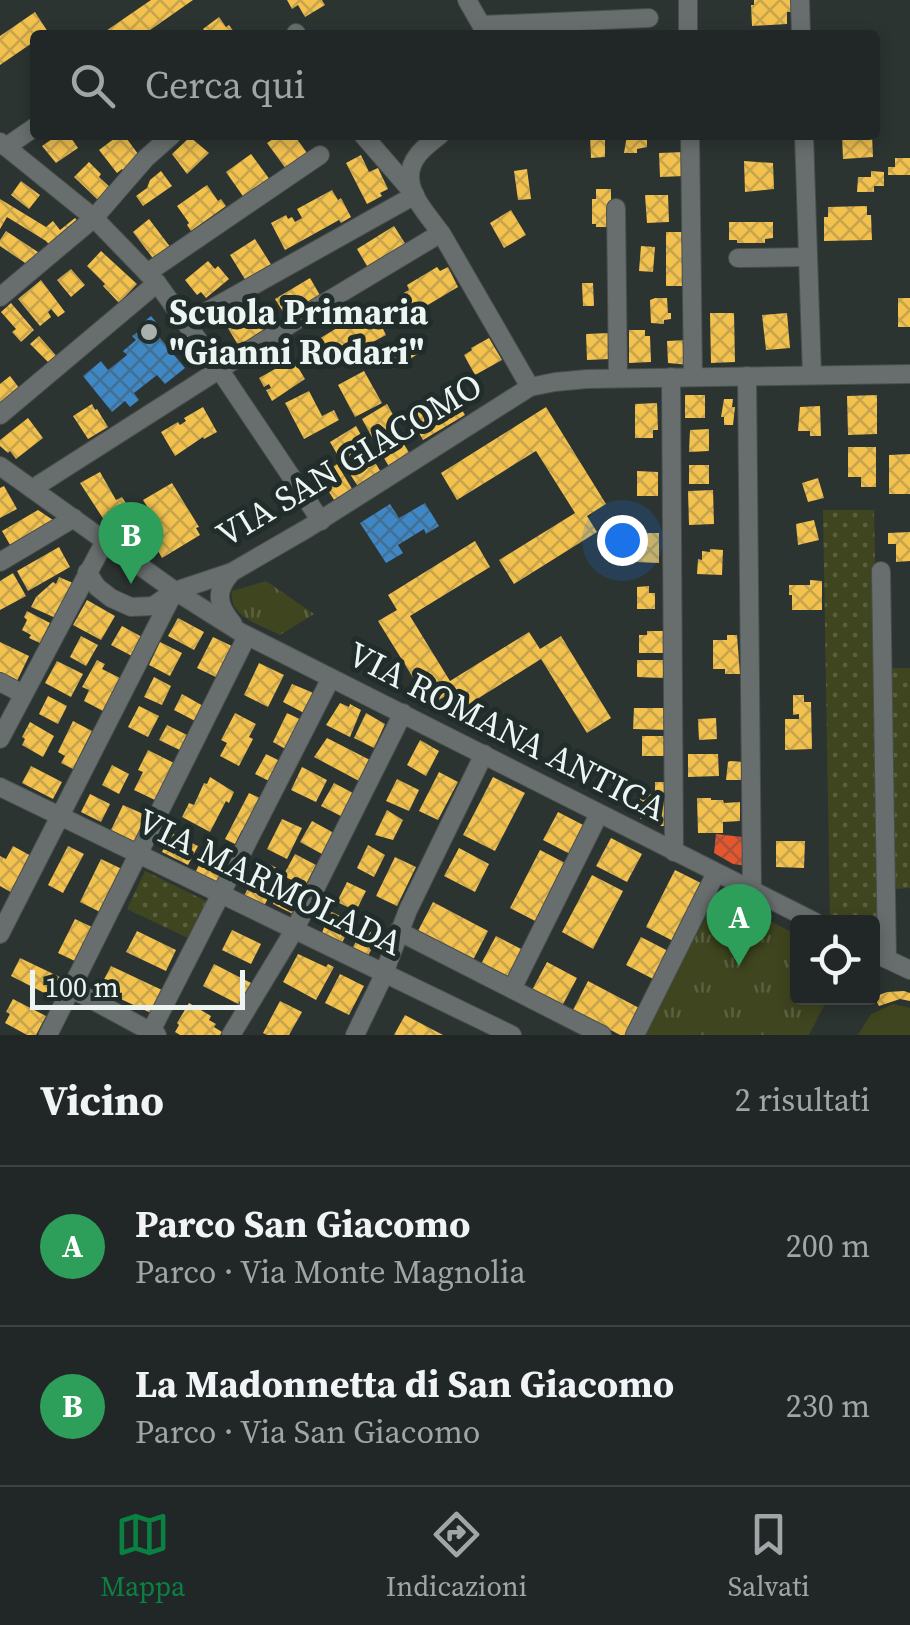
<!DOCTYPE html>
<html lang="it">
<meta charset="utf-8">
<style>
body{margin:0;font-family:"Source Serif 4",serif;background:#2d3332;color:#f1f3f6}
.controls{position:absolute;right:30px;bottom:30px;display:grid;overflow:hidden;border-radius:10px;box-shadow:0 5px 15px #0003}
.controls button{width:90px;height:90px;display:grid;place-items:center;padding:0;border:0;border-bottom:2px solid #3e4443;background:#212726;color:#f1f3f6;font:50px sans-serif}
.scale{position:absolute;left:30px;bottom:25px;width:215px;box-sizing:border-box;padding-left:10px;border:5px solid #edf5f3;border-top:0;font-size:28px;line-height:35px;white-space:nowrap;color:#edf5f3;-webkit-text-stroke:8px #202d2a;paint-order:stroke}
.you{position:absolute;left:622px;top:540px;width:35px;height:35px;margin:-25px;border:8px solid #fff;border-radius:50%;background:#1a73e8;box-shadow:0 0 0 15px #1a73e833}
.badge{display:grid;place-items:center;width:65px;height:65px;border-radius:50%;background:#0b8043;color:#fff;font-size:32px;font-weight:700}
.pin{position:absolute;translate:-50% -82px;filter:drop-shadow(0 2px 5px #0008)}
.pin::after{content:'';position:absolute;top:52px;width:35px;height:30px;background:inherit;clip-path:polygon(0 0,100% 0,50% 100%)}
.list{margin:0;padding:0;list-style:none}
h2{display:flex;justify-content:space-between;align-items:center;height:130px;margin:0;padding:0 40px;font-size:42px}
h2 small{font-size:32px;font-weight:400;color:#a2a5a7}
.list li{display:grid;grid-template-columns:65px 1fr auto;gap:30px;align-items:center;box-sizing:border-box;height:160px;padding:0 40px;border-top:2px solid #3e4443}
.list b{display:block;font-size:38px;white-space:nowrap}
.list p{margin:0;font-size:32px;white-space:nowrap;color:#a2a5a7}
.list em{font-size:32px;font-style:normal;color:#a2a5a7}
.icon{flex:none;width:55px;height:55px;fill:none;stroke:currentColor;stroke-width:2;stroke-linecap:round;stroke-linejoin:round}
.map{position:relative;flex:none;width:910px;height:1035px;overflow:hidden}
.search{position:absolute;background:#212726;box-shadow:0 5px 15px #0003;left:30px;right:30px;top:30px;height:110px;display:flex;align-items:center;gap:25px;box-sizing:border-box;padding:0 35px;border-radius:10px;color:#a2a5a7;font-size:38px}
.sheet{height:450px;background:#212726}
nav{display:flex;justify-content:space-around;align-items:center;box-sizing:border-box;height:140px;border-top:2px solid #3e4443;background:#212726;font-size:28px;color:#a2a5a7}
nav a{display:grid;justify-items:center;gap:5px}
nav .on{color:#0b8043}
.map>svg:first-child{display:block}
.grass{fill:url(#grass-dots)}
.park{fill:url(#park-tufts)}
.pitch{fill:#3f451f}
.homes{fill:url(#homes-cross-hatch)}
.shops{fill:url(#shops-cross-hatch)}
.schools{fill:url(#schools-cross-hatch)}
.lines{fill:none;stroke-linecap:round;stroke-linejoin:round}
.minor-casing{stroke:#484f4d;stroke-width:20}
.minor{stroke:#686e6d;stroke-width:18}
.poi-dot{fill:#a9b1af;stroke:#202d2a;stroke-width:4}
.labels{text-anchor:middle;dominant-baseline:central;stroke-width:10;stroke-linejoin:round;paint-order:stroke}
.poi-label{font-size:35px;font-weight:bold;fill:#edf5f3;stroke:#202d2a;text-anchor:start}
.street-label{font-size:35px;fill:#edf5f3;stroke:#202d2a}
</style>
<div class="map">
<svg width="910" height="1035" viewBox="0 0 910 1035">
<defs>
<pattern id="grass-dots" width="8" height="8" patternUnits="userSpaceOnUse" patternTransform="scale(2.5)"><rect width="8" height="8" fill="#3f451f"/><path d="M2 2h.1M6 6h.1" fill="none" stroke="#5b6040" stroke-width="1.8" stroke-linecap="round"/></pattern>
<pattern id="park-tufts" width="24" height="20" patternUnits="userSpaceOnUse" patternTransform="scale(2.5)"><rect width="24" height="20" fill="#3f451f"/><path d="M3 7l-1-3M5 7V3M7 7l1-3M15 17l-1-3M17 17v-4M19 17l1-3" fill="none" stroke="#5b6040"/></pattern>
<pattern id="homes-cross-hatch" width="8" height="8" patternUnits="userSpaceOnUse" patternTransform="scale(2.5)"><rect width="8" height="8" fill="#f2c14e"/><path d="M0 0l8 8M0 8l8-8" fill="none" stroke="#c7a34d"/></pattern>
<pattern id="shops-cross-hatch" width="8" height="8" patternUnits="userSpaceOnUse" patternTransform="scale(2.5)"><rect width="8" height="8" fill="#e4572e"/><path d="M0 0l8 8M0 8l8-8" fill="none" stroke="#ad5237"/></pattern>
<pattern id="schools-cross-hatch" width="8" height="8" patternUnits="userSpaceOnUse" patternTransform="scale(2.5)"><rect width="8" height="8" fill="#3f88c5"/><path d="M0 0l8 8M0 8l8-8" fill="none" stroke="#426f93"/></pattern>
</defs>
<rect width="100%" height="100%" fill="#2c3432"/>
<g class="grass">
<path d="M823 510H874L877 668H910V888L880 890 882 946 873 941 872 922H837L830 918Z"/>
<path d="M145 871 212 904 194 941 127 909Z"/>
</g>
<g class="park">
<path d="M266 581 314 614 280 635C261 625 228 617 232 591Z"/>
<path d="M718 894 797 935 798 998H828L809 1035H644Z"/>
</g>
<path class="pitch" d="M893 1004 910 1008V1035H858L871 1014Z"/>
<g class="homes">
<path d="M151 0H193L143 35H100Z"/>
<path d="M287 0H322L325 5 305 17 298 5 292 9Z"/>
<path d="M754 0H792L793 12H787V24L752 26 751 5H754Z"/>
<path d="M35 12 48 32 44 35H35V41L0 65V36Z"/>
<path d="M219 17 226 27 229 25 234 32 229 35H208L203 29Z"/>
<path d="M58 135H69L78 148 56 163 42 146Z"/>
<path d="M119 135H124L141 158 124 171 122 169 117 173 99 150Z"/>
<path d="M279 135H294L307 153 286 169 267 143Z"/>
<path d="M590 135H605V157L591 158Z"/>
<path d="M627 135H647V147L637 149V153H624Z"/>
<path d="M842 135H872L873 157 843 159Z"/>
<path d="M190 137 209 153 187 174 172 154Z"/>
<path d="M684 152 685 176 660 177 659 153Z"/>
<path d="M251 154 273 184 247 202 226 172Z"/>
<path d="M361 155 369 172 378 168 388 189 380 193 382 196 367 204 346 163Z"/>
<path d="M895 158H910V175H888V167H895Z"/>
<path d="M744 161 773 163 774 189 745 192Z"/>
<path d="M89 162 101 174 99 177 111 188 99 201 74 177Z"/>
<path d="M527 169 531 199 518 200 514 171Z"/>
<path d="M161 171 172 186 143 206 136 196 147 188 150 180Z"/>
<path d="M871 171 884 172V186H874V192H857L858 177H871Z"/>
<path d="M21 181 40 195 29 209 11 195Z"/>
<path d="M207 185 218 201 221 199 226 206 191 231 187 225 189 223 177 206Z"/>
<path d="M596 189H611V227H596V224H592V199H596Z"/>
<path d="M332 190 338 200 341 198 351 217 341 223 339 220 285 250 271 223 286 215 288 219 292 217 295 222 302 218 297 209Z"/>
<path d="M645 195H668L669 222 647 223Z"/>
<path d="M0 199 46 227 53 221 60 230 75 218 81 225 52 248 46 241 7 217 0 229Z"/>
<path d="M867 206V215H871L872 240 824 241V217H828V207Z"/>
<path d="M511 210 526 235 504 248 490 223Z"/>
<path d="M149 219 171 248 155 261 133 232Z"/>
<path d="M729 222H773V238L765 239V243H737V240H729Z"/>
<path d="M394 226 408 248 370 271 357 249Z"/>
<path d="M6 231 44 256 31 267 0 246V240Z"/>
<rect x="666" y="232" width="20" height="54"/>
<path d="M255 239 272 266 246 281 230 255Z"/>
<path d="M641 246 655 247 653 272 639 271Z"/>
<path d="M101 251 137 284 119 303 103 286 105 284 87 266Z"/>
<path d="M208 261 215 269 218 266 229 279 206 298 201 292 197 295 185 280Z"/>
<path d="M437 267 440 271 448 267 458 287 416 312 402 294 409 290 407 285Z"/>
<path d="M71 269 85 285 71 297 57 280Z"/>
<path d="M310 278 321 297 287 318 275 299Z"/>
<path d="M41 280 65 312 58 317 51 309 48 312 51 317 40 326 18 299Z"/>
<path d="M582 283H593L594 306H583Z"/>
<path d="M655 298H667L668 313H671V319L664 320V324L651 323 650 300Z"/>
<rect x="898" y="298" width="12" height="29"/>
<path d="M11 303 34 330 21 342 12 332 16 329 1 312Z"/>
<path d="M372 307 386 335 352 353 353 355 336 366 317 340Z"/>
<path d="M254 308 268 330 240 348 226 325Z"/>
<path d="M710 313H734L735 362 711 363Z"/>
<path d="M787 313 790 348 766 350 762 315Z"/>
<path d="M629 330H645V336H650L651 362 629 363Z"/>
<path d="M609 333 610 359 587 360 586 334Z"/>
<path d="M39 336 60 360 53 367 30 344Z"/>
<path d="M489 338 502 360 475 375 464 355 472 350 471 348Z"/>
<path d="M409 339 418 354 393 369 384 354Z"/>
<path d="M688 340 690 365 668 363 667 341Z"/>
<path d="M290 354 305 379 272 401 266 390 271 388 269 384 264 387 259 378 275 369 272 364Z"/>
<path d="M364 371 382 403 355 417 338 385Z"/>
<path d="M10 376 23 393 0 411V384Z"/>
<path d="M309 391 322 416 334 410 339 420 304 439 285 403Z"/>
<path d="M452 393 465 415 423 440 410 417Z"/>
<rect x="685" y="395" width="20" height="23"/>
<path d="M877 395V434L848 435 847 396Z"/>
<path d="M724 399H733L732 407H735L733 425H724V417H721Z"/>
<path d="M657 403 658 430H653V438H635V404Z"/>
<path d="M92 404 95 410 97 409 108 427 88 439 73 416Z"/>
<path d="M387 404 399 425 373 439 362 419Z"/>
<path d="M820 406 821 436H810V431H798L800 407Z"/>
<path d="M203 407 217 432 204 439 203 437 175 456 161 432 178 422 180 425 186 421 184 418Z"/>
<path d="M546 407 606 504 587 516 597 532 514 584 499 560 575 513 536 451 457 500 441 473Z"/>
<path d="M28 418 43 438 16 459 10 451 8 453 0 446V440Z"/>
<path d="M356 426 370 451 344 466 330 442Z"/>
<path d="M709 429V451L689 452 690 430Z"/>
<path d="M398 434 411 456 391 470 377 446Z"/>
<path d="M848 447H876V487H861V477H848Z"/>
<path d="M370 454 382 474 359 488 346 468Z"/>
<path d="M910 454V494H889V455Z"/>
<path d="M337 464 354 492 336 503 319 476Z"/>
<rect x="689" y="465" width="20" height="19"/>
<path d="M637 471 658 472V496H637Z"/>
<path d="M100 472 116 500 122 497 137 521 118 532 111 520 106 523 80 483Z"/>
<path d="M818 478 824 498 808 502 802 483Z"/>
<path d="M172 483 199 527 196 528 200 535 162 558 157 549 154 551 144 535 159 526 143 500Z"/>
<path d="M4 486 17 509 0 518V488Z"/>
<path d="M713 490 714 524 689 525 688 491Z"/>
<path d="M38 510 53 520 54 526 13 550 2 531Z"/>
<path d="M814 520 819 540 798 545 796 524Z"/>
<path d="M910 532V561L896 562V544H888V533Z"/>
<path d="M637 533H659V563L637 562Z"/>
<path d="M475 541 490 567 410 616 450 681 529 632 540 649 561 636 611 718 587 733 541 659 461 709 451 693 430 705 378 621 397 610 388 595Z"/>
<path d="M59 547 70 567 28 591 17 571Z"/>
<path d="M710 549 723 550 722 575 697 574 698 559 702 560V551L710 552Z"/>
<path d="M13 573 26 596 0 610V581Z"/>
<path d="M59 577 73 583 58 619 31 607 36 597 53 582 56 584Z"/>
<path d="M810 580 822 581V610H792V595H789V585H810Z"/>
<path d="M649 586V593H655V609H637V587Z"/>
<path d="M87 600 115 616 101 640 73 625Z"/>
<path d="M27 611 50 623 40 643 29 638 31 635 22 630 27 620 24 617Z"/>
<path d="M178 618 204 632 194 650 168 636Z"/>
<path d="M122 626 142 637 132 656 111 645Z"/>
<path d="M647 631H664V653H639V635H647Z"/>
<path d="M727 635H737L740 674H725V669H713V640H727Z"/>
<path d="M81 636 98 645 86 666 70 657Z"/>
<path d="M213 637 236 648 220 679 197 668Z"/>
<path d="M0 642 29 656 17 681 0 672Z"/>
<path d="M160 642 182 653 170 676 149 665Z"/>
<path d="M97 660 105 664 102 669 122 679 105 712 84 701 89 690 82 687Z"/>
<path d="M637 660H664L663 678 637 677Z"/>
<path d="M57 661 83 674 71 697 45 683Z"/>
<path d="M259 663 284 675 268 707 244 695Z"/>
<path d="M154 677 171 686 162 705 144 697Z"/>
<path d="M292 684 316 694 304 713 283 702Z"/>
<path d="M182 694 205 707 197 722 174 710Z"/>
<path d="M793 695H804V702H811L812 749 785 750V719H799V714L793 715Z"/>
<path d="M48 696 67 706 58 724 39 714Z"/>
<path d="M340 703 349 707 350 704 361 710 350 737 326 725Z"/>
<path d="M139 706 159 716 148 737 128 727Z"/>
<path d="M634 708H667L670 730 633 729Z"/>
<path d="M235 713 256 724 249 737 253 739 239 766 220 756 227 743 221 740Z"/>
<path d="M287 713 304 721 289 751 273 742Z"/>
<path d="M366 713 385 724 374 748 354 738Z"/>
<path d="M716 718 717 739 699 740 698 719Z"/>
<path d="M73 721 92 731 73 769 61 763 65 756 58 752Z"/>
<path d="M30 722 54 736 43 757 22 745 25 739 22 737Z"/>
<path d="M167 725 191 737 184 752 159 740Z"/>
<rect x="642" y="736" width="23" height="20"/>
<path d="M327 738 370 760 359 781 314 757Z"/>
<path d="M420 740 439 751 426 776 407 765Z"/>
<path d="M148 750 178 765 159 802 134 790 143 772 138 770Z"/>
<path d="M266 754 284 763 273 783 255 774Z"/>
<path d="M688 754H718L719 776 688 777Z"/>
<path d="M730 761 745 762 743 780H726L728 762Z"/>
<path d="M112 765 129 774 119 794 102 785Z"/>
<path d="M31 766 62 782 53 799 22 783Z"/>
<path d="M302 767 327 780 316 802 291 790Z"/>
<path d="M439 772 458 782 438 820 419 811Z"/>
<path d="M210 777 234 792 229 803 226 801 210 832 182 817 189 803 194 805 204 783 207 784Z"/>
<path d="M493 777 525 793 495 851 463 835Z"/>
<path d="M397 779 419 790 409 811 386 801Z"/>
<path d="M655 782H672V826H657V818L640 819V795L655 794Z"/>
<path d="M334 783 353 793 341 816 321 806Z"/>
<path d="M249 793 260 798 245 832 242 830 235 844 225 839Z"/>
<path d="M90 794 110 804 101 822 81 812Z"/>
<path d="M697 798H711V800H723L724 803 740 802V821L723 822V833H698Z"/>
<path d="M123 805 148 816 135 842 111 830Z"/>
<path d="M387 810 403 820 393 840 375 835Z"/>
<path d="M558 812 589 828 574 856 543 840Z"/>
<path d="M282 819 302 828 287 859 267 849Z"/>
<path d="M312 821 334 833 322 854 300 842Z"/>
<path d="M172 833 198 846 188 865 162 852Z"/>
<path d="M611 838 642 854 627 882 596 866Z"/>
<path d="M776 841H805L804 868 776 867Z"/>
<path d="M368 845 385 855 374 877 357 868Z"/>
<path d="M13 846 33 857 14 894 0 886V856L6 859Z"/>
<path d="M68 846 84 854 63 893 48 885Z"/>
<path d="M459 848 489 864 475 892 444 876Z"/>
<path d="M540 850 571 866 541 924 510 908Z"/>
<path d="M205 853 228 865 217 885 195 873Z"/>
<path d="M295 854 316 865 305 886 283 876Z"/>
<path d="M395 857 416 867 397 906 376 896Z"/>
<path d="M101 859 124 870 104 914 80 902Z"/>
<path d="M262 860 282 871 264 906 244 896Z"/>
<path d="M675 870 707 886 677 943 646 927Z"/>
<path d="M592 875 623 891 593 949 562 932Z"/>
<path d="M347 882 366 891 356 911 337 902Z"/>
<path d="M281 888 301 898 293 914 273 904Z"/>
<path d="M433 902 488 931 473 960 418 931Z"/>
<path d="M330 911 352 922 342 943 322 933Z"/>
<path d="M75 919 94 928 77 962 58 953Z"/>
<path d="M363 928 379 937 367 957 352 949Z"/>
<path d="M232 930 261 944 251 964 222 950Z"/>
<path d="M137 931 176 950 166 971 126 952Z"/>
<path d="M496 936 527 952 512 980 481 964Z"/>
<path d="M641 937 672 953 657 981 626 965Z"/>
<path d="M298 954 326 967 328 964 334 967 316 1000 283 982Z"/>
<path d="M20 958 64 979 54 998 11 976Z"/>
<path d="M547 962 577 978 562 1006 532 990Z"/>
<path d="M214 964 253 984 242 1006 203 986Z"/>
<path d="M111 966 162 990 151 1013 99 989Z"/>
<path d="M340 974 364 986 349 1015 325 1003Z"/>
<path d="M588 981 643 1010 630 1035H620L573 1010Z"/>
<path d="M904 991 910 993V1001L900 999 879 1006 874 997 887 992Z"/>
<path d="M13 999 46 1016 36 1035H27L5 1023 10 1014 6 1012Z"/>
<path d="M280 1001 302 1012 289 1035H267L263 1033Z"/>
<path d="M189 1003 211 1016 209 1020 216 1024 214 1027 222 1032 220 1035H180L175 1032 179 1025 177 1023Z"/>
<path d="M405 1015 443 1035H394Z"/>
</g>
<path class="shops" d="M716 834 751 838 748 866 733 864 714 853Z"/>
<g class="schools">
<path d="M151 316 160 327 155 332 185 368 165 384 157 375 134 393 139 400 130 407 125 401 112 412 83 376 101 361 108 370 127 355 123 351 136 340 132 336 141 330 138 327Z"/>
<path d="M425 503 439 526 426 534 424 529 398 545 403 553 386 563 360 523 390 504 399 518Z"/>
</g>
<g class="lines">
<g class="minor-casing">
<g id="minor">
<path d="M467 0 487 35"/>
<path d="M688 0V35"/>
<path d="M800 0 801 35"/>
<path d="M482 25 649 18"/>
<path d="M296 33 297 35"/>
<path d="M440 135C426 146 409 158 410 178 411 200 433 220 444 238 473 288 502 338 530 387"/>
<path d="M690 135 693 377"/>
<path d="M804 135 812 375"/>
<path d="M0 142 94 218 157 283 219 369 321 521"/>
<path d="M6 147 35 127"/>
<path d="M616 208 618 378"/>
<path d="M738 258 808 257"/>
<path d="M147 273 320 155"/>
<path d="M0 297 94 218 146 158 172 135"/>
<path d="M186 323 415 195 363 135"/>
<path d="M747 376 752 891"/>
<path d="M671 377 674 852"/>
<path d="M0 415 157 283"/>
<path d="M0 466 175 591 240 632 815 922"/>
<path d="M32 489 311 311 441 233"/>
<path d="M0 562 74 518"/>
<path d="M881 571 887 959"/>
<path d="M87 572 97 587 111 598 131 607 153 606 175 591 232 572 308 528 530 387 555 382 587 379 910 374"/>
<path d="M231 573C214 592 218 606 233 624"/>
<path d="M0 682 23 694"/>
<path d="M0 739 105 541"/>
<path d="M0 787 512 1035"/>
<path d="M398 931 602 1035"/>
<path d="M0 934 172 596"/>
<path d="M872 952 910 970"/>
<path d="M72 989 157 1035"/>
<path d="M512 989 599 814"/>
<path d="M151 1031 331 678"/>
<path d="M48 1035 247 636"/>
<path d="M231 1035 295 929 403 713"/>
<path d="M355 1035 381 981 408 910 484 754"/>
<path d="M635 1035 716 873"/>
</g>
</g>
<use href="#minor" class="minor"/>
</g>
<circle class="poi-dot" cx="149" cy="332" r="10"/>
<g class="labels">
<g class="poi-label">
<text x="169" y="312">Scuola Primaria<tspan x="169" dy="40">"Gianni Rodari"</tspan></text>
</g>
<g class="street-label">
<text transform="translate(349 460) rotate(-31)">VIA SAN GIACOMO</text>
<text transform="translate(507 731) rotate(27)">VIA ROMANA ANTICA</text>
<text transform="translate(270 882) rotate(26)">VIA MARMOLADA</text>
</g>
</g>
</svg>
<div class="controls">
<button><svg class="icon" aria-label="locate" viewBox="0 0 24 24"><circle cx="12" cy="12" r="6"/><path d="M12 2v4M12 18v4M2 12h4M18 12h4"/></svg></button>
</div>
<div class="scale">100 m</div>
<div class="you"></div>
<div class="pin badge" style="left:739px;top:966px;background:#2e9e5b">A</div>
<div class="pin badge" style="left:131px;top:584px;background:#2e9e5b">B</div>
<div class="search"><svg class="icon" aria-label="search" viewBox="0 0 24 24"><circle cx="10" cy="10" r="6"/><path d="M15 15l6 6"/></svg>Cerca qui</div>
</div>
<section class="sheet">
<h2>Vicino<small>2 risultati</small></h2>
<ul class="list">
<li><span class="badge" style="background:#2e9e5b">A</span><div><b>Parco San Giacomo</b><p>Parco · Via Monte Magnolia</p></div><em>200 m</em></li>
<li><span class="badge" style="background:#2e9e5b">B</span><div><b>La Madonnetta di San Giacomo</b><p>Parco · Via San Giacomo</p></div><em>230 m</em></li>
</ul>
</section>
<nav>
<a class="on"><svg class="icon" aria-label="map" viewBox="0 0 24 24"><path d="M3 6l6-2 6 2 6-2v14l-6 2-6-2-6 2zM9 4v14M15 6v14"/></svg>Mappa</a>
<a><svg class="icon" aria-label="directions" viewBox="0 0 24 24"><path d="M12 3l9 9-9 9-9-9zM9 14v-3h6M13 9l2 2-2 2"/></svg>Indicazioni</a>
<a><svg class="icon" aria-label="saved" viewBox="0 0 24 24"><path d="M7 4h10v16l-5-4-5 4z"/></svg>Salvati</a>
</nav>
